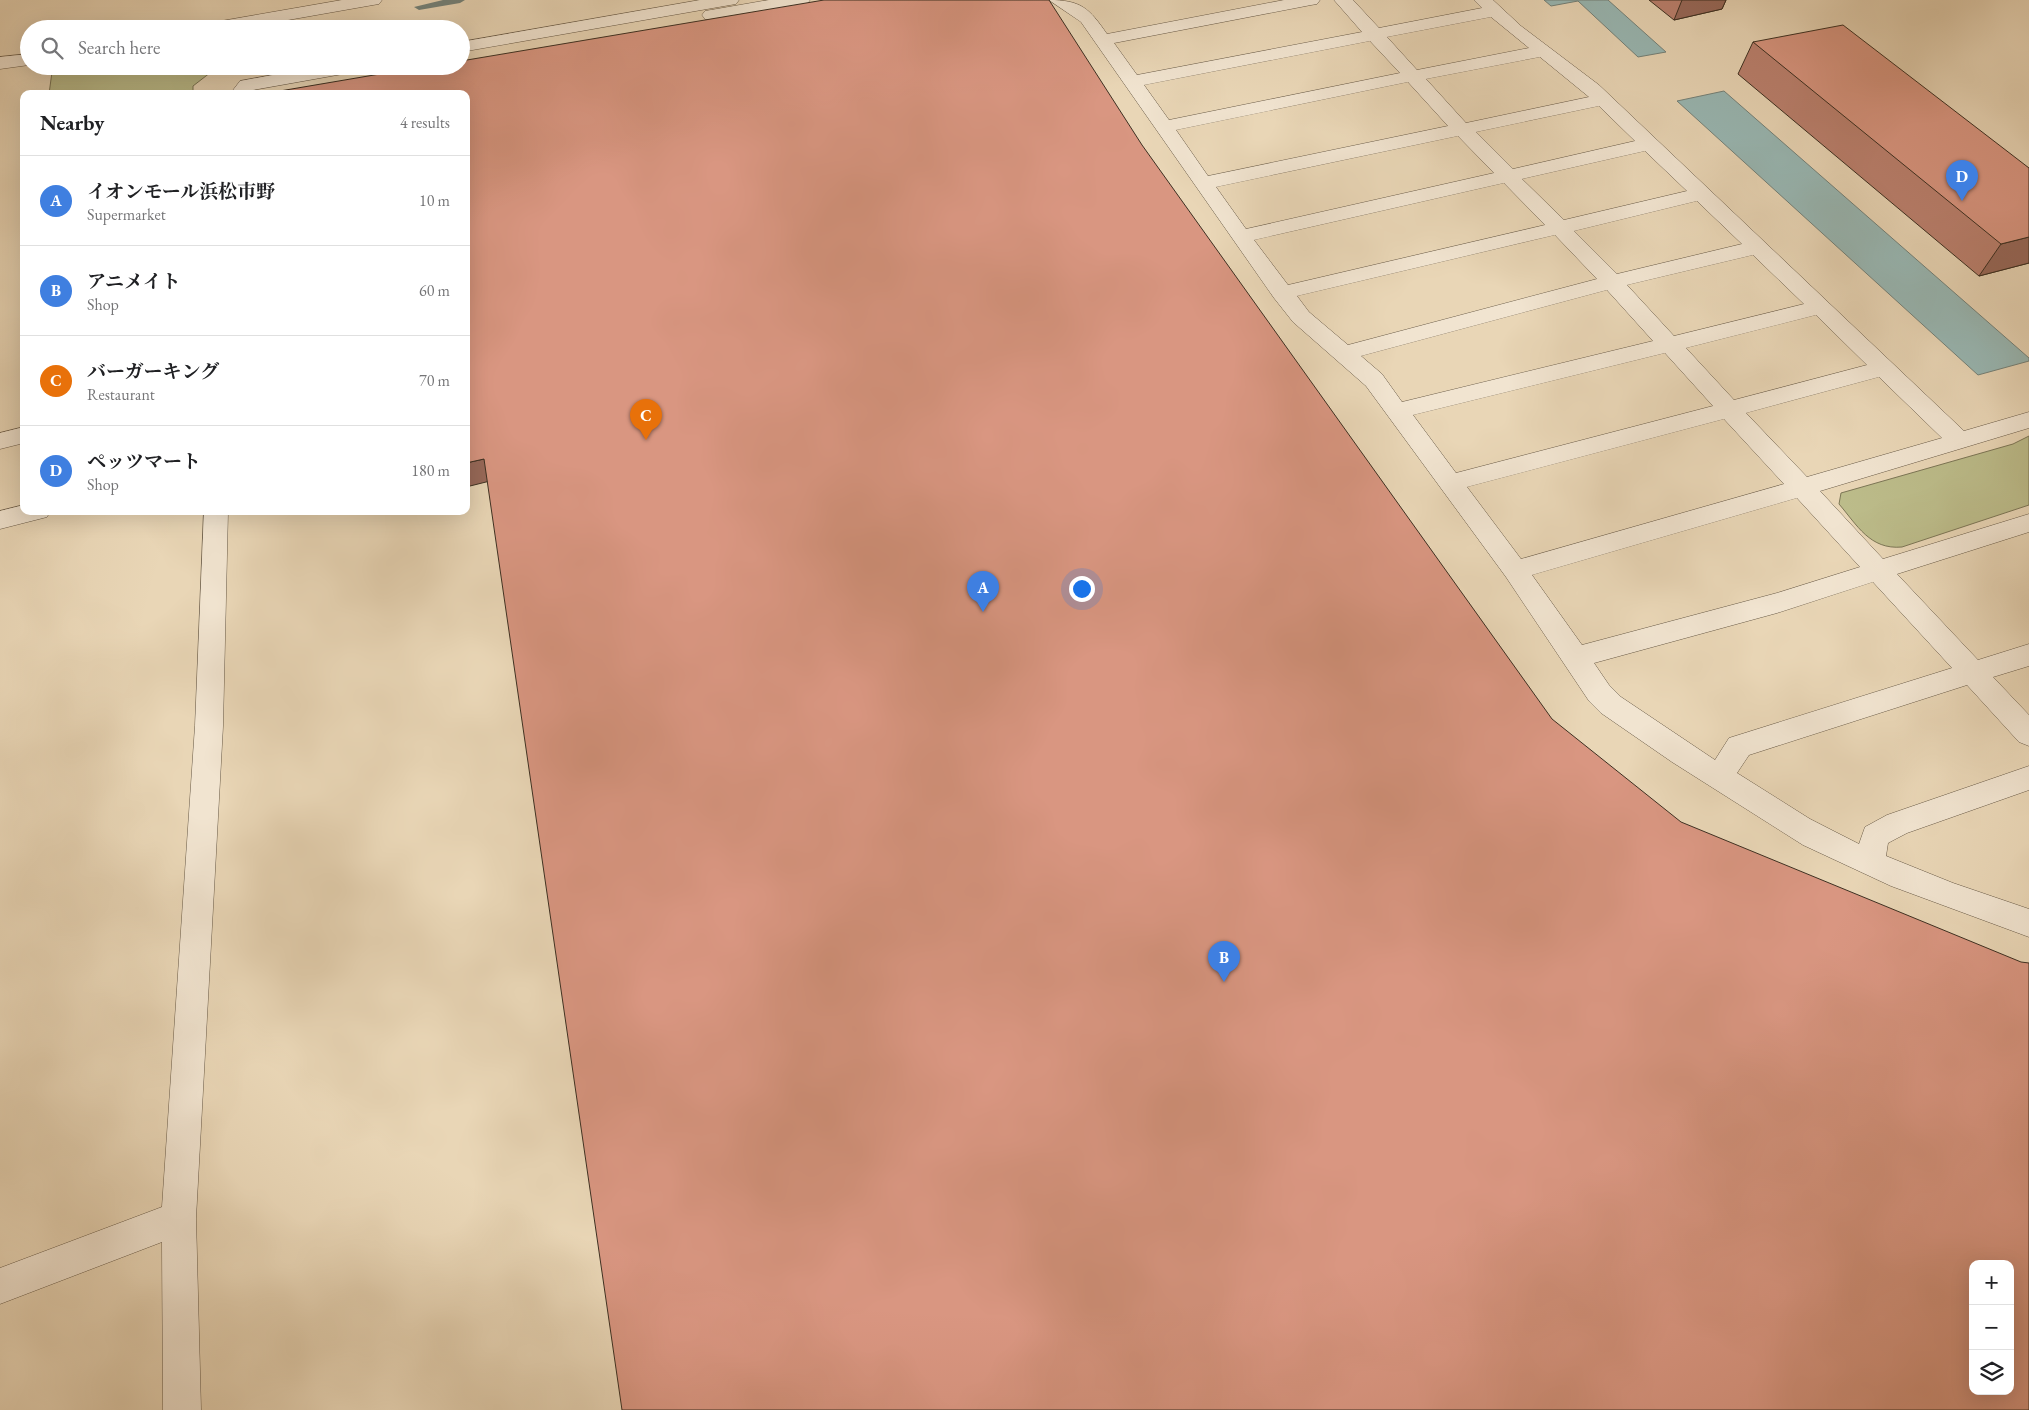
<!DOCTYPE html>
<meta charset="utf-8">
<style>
body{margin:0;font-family:"EB Garamond","Noto Serif JP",serif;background:#f6f6f6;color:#202124}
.controls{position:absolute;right:15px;bottom:15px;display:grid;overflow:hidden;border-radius:10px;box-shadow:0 5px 20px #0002}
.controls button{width:45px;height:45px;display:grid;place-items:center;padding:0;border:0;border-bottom:1px solid #e0e0e0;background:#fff;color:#202124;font:25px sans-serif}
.you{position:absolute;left:1081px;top:588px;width:18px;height:18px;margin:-12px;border:4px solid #fff;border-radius:50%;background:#1a73e8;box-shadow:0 0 0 8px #1a73e833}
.badge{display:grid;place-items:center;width:32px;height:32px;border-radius:50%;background:#ea580c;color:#fff;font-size:16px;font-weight:700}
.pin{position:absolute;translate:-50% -41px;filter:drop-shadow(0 1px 2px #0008)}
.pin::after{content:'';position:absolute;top:26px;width:18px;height:15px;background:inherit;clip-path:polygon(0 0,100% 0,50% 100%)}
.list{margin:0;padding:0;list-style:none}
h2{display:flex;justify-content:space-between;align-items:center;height:65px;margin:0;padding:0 20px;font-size:21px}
h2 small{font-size:16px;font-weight:400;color:#757577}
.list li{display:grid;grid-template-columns:32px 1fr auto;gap:15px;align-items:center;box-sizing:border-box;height:90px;padding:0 20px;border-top:1px solid #e0e0e0}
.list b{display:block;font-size:19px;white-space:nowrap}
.list p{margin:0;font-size:16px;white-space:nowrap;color:#757577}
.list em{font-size:16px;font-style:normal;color:#757577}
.icon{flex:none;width:28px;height:28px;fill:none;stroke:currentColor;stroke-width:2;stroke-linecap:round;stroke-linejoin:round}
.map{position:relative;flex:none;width:2029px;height:1410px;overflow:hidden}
.search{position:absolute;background:#fff;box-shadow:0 5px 20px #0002;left:20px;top:20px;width:450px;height:55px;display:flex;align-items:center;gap:12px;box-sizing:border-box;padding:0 18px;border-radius:28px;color:#757577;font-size:19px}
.panel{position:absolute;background:#fff;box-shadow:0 5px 20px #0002;left:20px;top:90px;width:450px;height:425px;border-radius:10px}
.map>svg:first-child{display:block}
.green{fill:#bcbc8a;stroke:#7c7656}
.water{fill:#99b8b4;stroke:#74827a}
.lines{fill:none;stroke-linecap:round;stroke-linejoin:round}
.stream{fill:#74827a;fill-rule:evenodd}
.minor-casing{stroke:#685a47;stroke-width:1}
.minor{fill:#f1e4d0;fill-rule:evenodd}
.wall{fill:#bb816f;stroke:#3d3022}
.shaded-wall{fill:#98695a;stroke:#3d3022}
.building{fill:#d99681;stroke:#3d3022;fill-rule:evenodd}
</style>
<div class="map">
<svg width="2029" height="1410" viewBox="0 0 2029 1410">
<rect width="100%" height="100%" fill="#e9d6b6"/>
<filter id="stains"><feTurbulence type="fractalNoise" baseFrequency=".004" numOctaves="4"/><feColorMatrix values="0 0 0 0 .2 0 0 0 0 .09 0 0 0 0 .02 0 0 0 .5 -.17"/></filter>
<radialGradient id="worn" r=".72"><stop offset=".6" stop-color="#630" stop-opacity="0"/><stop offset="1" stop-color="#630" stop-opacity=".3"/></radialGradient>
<g class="green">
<path d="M84 66H228L215 69 193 86V94H49L52 72Z"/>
<path d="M2029 436V505L1902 547C1870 550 1857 525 1839 504L1841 493 2013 444Z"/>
</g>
<g class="water">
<path d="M1544 0H1608L1666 52 1638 57 1578 1 1551 6Z"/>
<path d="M1724 91 2029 358V361L1978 375 1677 101Z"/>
</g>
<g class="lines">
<path class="stream" d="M443 0H465L460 3 419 10 414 7Z"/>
<g class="minor-casing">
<g id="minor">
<path d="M342 0H382L379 4 373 5 237 29H195L198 25 204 24Z"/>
<path d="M700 0H739L736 4 730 5 461 52V42Z"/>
<path d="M769 0H810L807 4 711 20 705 19 702 15 705 11 711 10Z"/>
<path d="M1049 0C1081 0 1089 8 1107 34L1284 0H1320L1317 4 1311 5 1114 43 1137 75 1362 32 1334 0H1353L1379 28 1482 8 1474 0H1493L1521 26 1599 85 1964 431 2029 412V428L1820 491 1883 559 2029 514V532L1897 574 1978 660 2029 644V666L1993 677 2029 715V746L2019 742 1967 685 1749 755 1737 773 1810 819 1859 844 1865 827 1887 815 2029 766V790L1907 833 1888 843 1886 856 1953 883 2029 909V937L1891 886 1803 845 1672 762 1601 713 1589 701 1506 577 1366 386 1293 322 1274 298 1081 22ZM1491 17 1529 48 1417 70 1387 37ZM1370 41 1400 73 1169 120 1144 85ZM1540 57 1589 97 1466 123 1426 79ZM1408 82 1448 126 1208 176 1176 130ZM1599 106 1635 141 1513 169 1476 132ZM1458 136 1494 173 1246 229 1216 187ZM1645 151 1687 191 1564 220 1522 179ZM1504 183 1545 225 1288 285 1254 240ZM1697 201 1742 244 1617 274 1574 231ZM1555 235 1597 279 1348 345 1309 312 1297 296ZM1753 255 1804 304 1674 336 1627 285ZM1607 290 1653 341 1402 402 1382 374 1361 356ZM1816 315 1867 365 1734 400 1686 348ZM1665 353 1713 406 1456 473 1413 415ZM1879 377 1942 438 1807 477 1746 413ZM1724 419 1784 484 1521 559 1467 487ZM1797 498 1860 567 1777 593 1582 645 1532 575ZM1873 582 1952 668 1729 738 1715 760 1621 697 1609 685 1594 663 1777 613Z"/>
<path d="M29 54V65L0 69V57Z"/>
<path d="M321 66H363L360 70 354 72 253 90 249 94H230L240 81Z"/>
<path d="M24 427V443L0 449V433Z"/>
<path d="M24 505V511H50L47 517 0 529V511Z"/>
<path d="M204 511H228L223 726 196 1218 201 1410H163L162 1242 0 1304V1268L162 1207 195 726Z"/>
</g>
</g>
<use href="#minor" class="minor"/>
</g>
<g class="wall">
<path d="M1649 0H1726L1722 9 1674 20Z"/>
<path d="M1753 42 2029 168V263L1979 276 1738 74Z"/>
</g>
<g class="shaded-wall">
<path d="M1682 0H1726L1722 9 1674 20Z"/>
<path d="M2029 237V263L1979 276 2001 244Z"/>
<path d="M484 459 494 480 466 487V463Z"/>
</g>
<g class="building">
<path d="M824 0H1049L1142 145 1552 719 1681 822 2021 962 2029 963V1410H622L484 459 466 463V94H274V92L427 66H461V61ZM1973 1264H2010V1391H1973Z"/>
<path d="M1843 25 2029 168V237L2001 244 1753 42Z"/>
</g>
<rect width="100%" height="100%" filter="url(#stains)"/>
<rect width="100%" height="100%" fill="url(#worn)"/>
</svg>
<div class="controls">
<button>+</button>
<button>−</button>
<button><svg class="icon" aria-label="layers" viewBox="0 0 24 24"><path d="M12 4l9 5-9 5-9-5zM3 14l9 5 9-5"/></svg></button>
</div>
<div class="you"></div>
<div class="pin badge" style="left:983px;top:612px;background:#3f7fe0">A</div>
<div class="pin badge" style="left:1224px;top:982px;background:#3f7fe0">B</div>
<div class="pin badge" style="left:646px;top:440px;background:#e8710a">C</div>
<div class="pin badge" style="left:1962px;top:201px;background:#3f7fe0">D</div>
<div class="search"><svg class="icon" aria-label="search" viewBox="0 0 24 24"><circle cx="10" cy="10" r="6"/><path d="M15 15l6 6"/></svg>Search here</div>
<section class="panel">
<h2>Nearby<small>4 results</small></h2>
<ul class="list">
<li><span class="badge" style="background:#3f7fe0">A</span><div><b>イオンモール浜松市野</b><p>Supermarket</p></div><em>10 m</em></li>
<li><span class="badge" style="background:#3f7fe0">B</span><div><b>アニメイト</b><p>Shop</p></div><em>60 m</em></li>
<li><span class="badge" style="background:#e8710a">C</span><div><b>バーガーキング</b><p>Restaurant</p></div><em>70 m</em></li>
<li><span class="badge" style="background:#3f7fe0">D</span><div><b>ペッツマート</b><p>Shop</p></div><em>180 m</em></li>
</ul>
</section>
</div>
